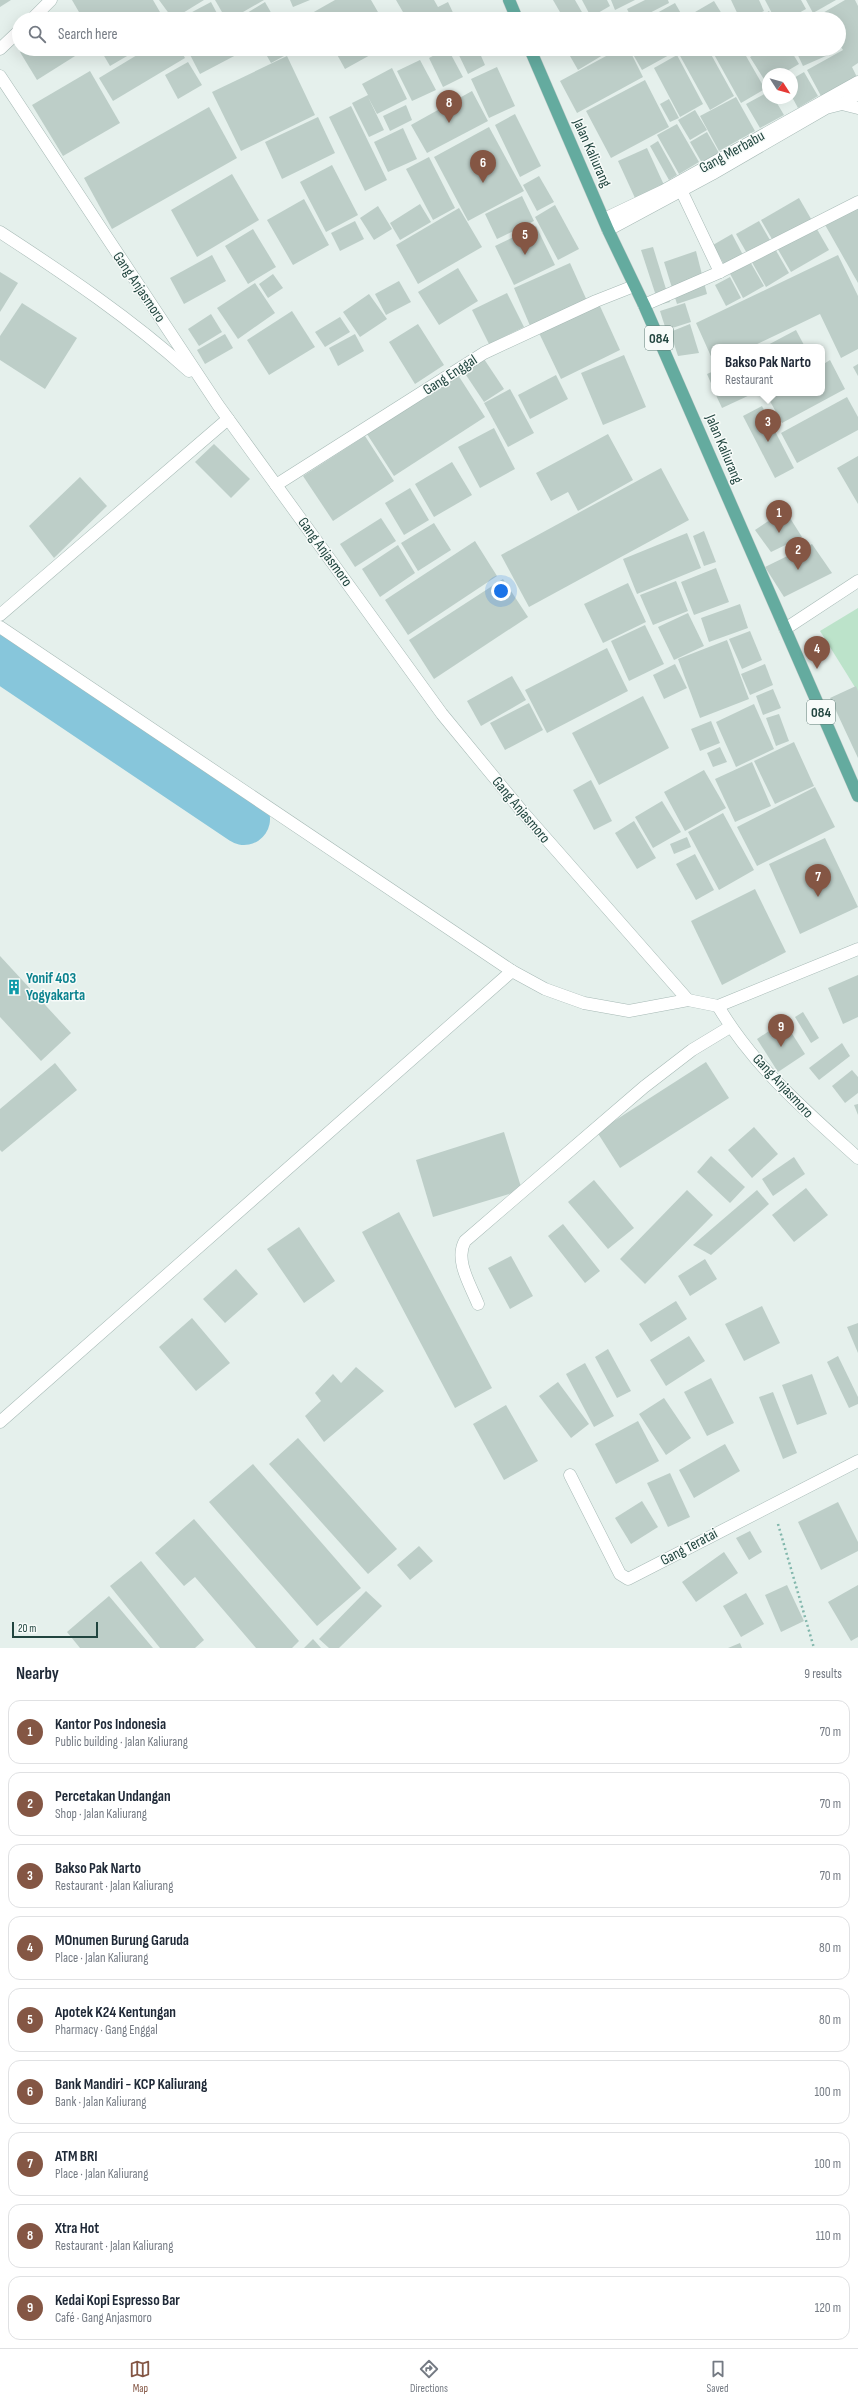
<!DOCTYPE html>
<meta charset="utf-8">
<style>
body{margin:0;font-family:"Sofia Sans Condensed",sans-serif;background:#f6f6f7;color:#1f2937}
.compass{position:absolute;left:762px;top:68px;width:36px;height:36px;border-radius:50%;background:#fff;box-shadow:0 4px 16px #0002;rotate:126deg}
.scale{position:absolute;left:12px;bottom:10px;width:86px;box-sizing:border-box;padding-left:4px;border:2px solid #21453f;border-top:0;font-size:11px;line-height:14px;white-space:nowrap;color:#21453f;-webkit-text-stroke:3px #f7fbf9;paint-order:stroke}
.you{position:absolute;left:501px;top:591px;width:14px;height:14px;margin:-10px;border:3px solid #fff;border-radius:50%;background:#1a73e8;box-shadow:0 0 0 6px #1a73e833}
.badge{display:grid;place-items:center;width:26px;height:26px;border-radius:50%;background:#845644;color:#fff;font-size:13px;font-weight:700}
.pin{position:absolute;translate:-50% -33px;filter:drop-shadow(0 1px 2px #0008)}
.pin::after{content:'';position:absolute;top:21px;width:14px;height:12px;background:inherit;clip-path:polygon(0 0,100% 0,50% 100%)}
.popup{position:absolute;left:711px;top:344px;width:114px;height:52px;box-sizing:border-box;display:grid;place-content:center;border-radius:8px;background:#fff;filter:drop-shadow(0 1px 3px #0005);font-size:13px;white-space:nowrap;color:#747a83}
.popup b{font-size:15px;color:#1f2937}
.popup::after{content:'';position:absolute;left:50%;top:100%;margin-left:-8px;border:8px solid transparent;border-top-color:#fff}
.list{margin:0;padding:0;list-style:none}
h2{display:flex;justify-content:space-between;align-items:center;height:52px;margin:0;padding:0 16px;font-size:17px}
h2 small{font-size:13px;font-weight:400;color:#747a83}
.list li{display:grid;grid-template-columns:26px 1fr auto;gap:12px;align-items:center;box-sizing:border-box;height:64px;margin:0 8px 8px;padding:0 8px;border:1px solid #e0e1e3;border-radius:12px}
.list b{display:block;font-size:15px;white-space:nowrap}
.list p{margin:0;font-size:13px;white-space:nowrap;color:#747a83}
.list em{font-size:13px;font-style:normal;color:#747a83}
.icon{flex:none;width:22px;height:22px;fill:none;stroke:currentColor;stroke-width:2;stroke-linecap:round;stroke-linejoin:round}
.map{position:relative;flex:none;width:858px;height:1648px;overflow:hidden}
.search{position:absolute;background:#fff;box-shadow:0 4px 16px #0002;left:12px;right:12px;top:12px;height:44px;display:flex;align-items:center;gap:10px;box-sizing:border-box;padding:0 14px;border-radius:22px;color:#747a83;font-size:15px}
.sheet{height:700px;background:#fff}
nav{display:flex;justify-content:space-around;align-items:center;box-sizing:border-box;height:56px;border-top:1px solid #e0e1e3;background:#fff;font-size:11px;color:#747a83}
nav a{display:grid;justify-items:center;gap:2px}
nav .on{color:#845644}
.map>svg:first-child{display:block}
.green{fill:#bce3ca}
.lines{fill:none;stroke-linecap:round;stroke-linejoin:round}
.river{stroke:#87c6db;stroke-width:52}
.building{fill:#bdcec8}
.lane-casing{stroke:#a6b9b5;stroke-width:13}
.street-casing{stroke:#a6b9b5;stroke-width:13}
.primary-casing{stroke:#c1cbc9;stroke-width:13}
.path{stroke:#82b7ac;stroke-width:2.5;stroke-dasharray:2 3;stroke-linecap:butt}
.lane{stroke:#fff;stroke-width:12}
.street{stroke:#fff;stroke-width:12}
.primary{stroke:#64ab9f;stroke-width:12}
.labels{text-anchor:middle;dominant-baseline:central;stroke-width:3;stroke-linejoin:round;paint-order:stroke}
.shield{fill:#f7fbf9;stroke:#617c77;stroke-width:1}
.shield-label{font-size:14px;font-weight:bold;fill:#21453f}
.street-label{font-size:15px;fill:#21453f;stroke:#f7fbf9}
.culture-label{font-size:15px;font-weight:bold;fill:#0d838f;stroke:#f7fbf9;text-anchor:start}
</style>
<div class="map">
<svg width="858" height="1648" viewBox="0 0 858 1648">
<rect width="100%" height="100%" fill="#e5f0ec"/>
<path class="green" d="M858 608V692L820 631Z"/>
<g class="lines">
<path class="river" d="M0 655 244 819"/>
</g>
<g class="building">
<path d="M0 0H11L0 7Z"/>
<path d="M72 0H153L164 19H83Z"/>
<path d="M159 0H204L173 19Z"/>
<path d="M215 0H264L231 19H226Z"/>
<path d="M290 0H310L293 7Z"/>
<path d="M335 0H371L382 19H316L312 13Z"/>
<path d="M396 0H434L438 7 448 2 456 19H407Z"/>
<path d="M553 0H575L583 14 573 19H564Z"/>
<path d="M582 0H607L610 6 591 17Z"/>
<path d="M611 0H635L615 10Z"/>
<path d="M645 0H668L669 3 638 19H632L627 9Z"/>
<path d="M731 0H759L764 11 748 19H740Z"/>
<path d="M765 0H801L806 9 788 19H775Z"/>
<path d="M806 0H836L813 13Z"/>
<path d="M845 0H855L858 6V63L852 67 857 77 821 96 807 70 843 50 839 44V19H824L821 14Z"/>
<path d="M714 1 725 19H683Z"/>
<path d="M211 2 220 19H179Z"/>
<path d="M265 2 273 16 268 19H237Z"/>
<path d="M675 3 683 17 680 19H646Z"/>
<path d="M769 11 774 19H756Z"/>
<path d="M620 13 622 19H605Z"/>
<path d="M285 14 288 19H275Z"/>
<path d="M807 14 809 19H796Z"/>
<path d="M25 49H82L83 51 37 80 20 52Z"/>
<path d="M100 49H139L110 66Z"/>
<path d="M147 49H180L185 58 113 101 99 78Z"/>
<path d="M187 49H236L238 54 200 74Z"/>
<path d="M263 49H297L271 63Z"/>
<path d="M334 49H381L345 69Z"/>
<path d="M405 49H422L409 56Z"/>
<path d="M446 49H448L463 77 443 87 429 58Z"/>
<path d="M456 49H478L485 65 468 74Z"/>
<path d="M566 49H613L578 70Z"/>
<path d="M619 49H629L643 77 577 113 560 81Z"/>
<path d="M630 49H680L642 70Z"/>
<path d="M688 49H708L734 96 710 110 679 54Z"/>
<path d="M711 49H742L765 89 741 103Z"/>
<path d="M763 49H790L799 64 782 74H768L767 84 750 57Z"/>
<path d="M795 49H834L835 52 803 66Z"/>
<path d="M677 55 703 104 680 117 654 68Z"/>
<path d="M287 56 315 115 241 151 212 92Z"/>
<path d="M420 60 436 90 412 101 397 71Z"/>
<path d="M188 62 202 85 178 99 165 75Z"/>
<path d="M497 67 515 106 489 118 471 79Z"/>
<path d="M392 68 407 99 377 114 368 97 384 130 369 137 352 103 368 95 362 84Z"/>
<path d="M90 71 120 123 63 156 32 105Z"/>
<path d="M804 72 818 96 798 108 792 97V79Z"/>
<path d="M645 80 669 127 611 158 586 111Z"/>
<path d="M472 91 488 121 427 153 411 125Z"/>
<path d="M768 92V98H774L784 115 760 128 746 104Z"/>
<path d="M736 97 755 131 719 151 700 116Z"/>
<path d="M669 99 679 118 670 122 660 104Z"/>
<path d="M406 105 412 120 390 131 383 116Z"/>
<path d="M351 106 387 180 365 191 329 117Z"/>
<path d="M209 107 237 158 112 229 84 178Z"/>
<path d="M695 110 707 130 690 140 678 120Z"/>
<path d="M515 114 541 166 520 177 495 125Z"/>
<path d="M318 117 335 153 282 179 265 142Z"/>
<path d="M677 124 699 162 679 174 657 135Z"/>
<path d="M489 127 524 191 468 221 434 157Z"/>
<path d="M403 128 417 159 388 172 374 142Z"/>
<path d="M707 132 719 153 702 163 690 142Z"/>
<path d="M658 141 677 175 669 180 650 146Z"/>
<path d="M647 148 664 185 635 198 618 161Z"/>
<path d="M429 157 455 208 433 220 406 169Z"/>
<path d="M332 165 358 215 326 232 300 182Z"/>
<path d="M232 174 259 220 197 257 171 210Z"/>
<path d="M539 176 554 202 537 211 523 185Z"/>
<path d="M522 196 534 221 497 239 485 214Z"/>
<path d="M799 198 829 250 791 272 761 220Z"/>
<path d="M304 199 329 245 293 265 267 220Z"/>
<path d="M420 204 431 222 400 240 390 223Z"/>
<path d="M555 205 579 249 558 260 535 217Z"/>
<path d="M378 206 392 229 374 240 360 218Z"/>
<path d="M858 207V283L824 223Z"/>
<path d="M459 208 482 247 418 284 396 245Z"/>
<path d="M355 221 364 239 340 251 331 233Z"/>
<path d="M759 221 789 273 766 287 736 234Z"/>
<path d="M536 226 555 265 514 285 495 246Z"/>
<path d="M253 229 276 267 248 284 225 246Z"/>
<path d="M732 234 743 255 725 266 713 245Z"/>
<path d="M653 247 670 302 659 305 641 250Z"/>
<path d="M696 251 707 294 677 304 664 262Z"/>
<path d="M212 255 226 281 184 304 170 278Z"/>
<path d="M838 255 858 296V349L841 358 820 314 751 347H714V363L696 323Z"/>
<path d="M748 258 764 286 743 298 728 270Z"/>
<path d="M570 263 588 303 531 328 514 288Z"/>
<path d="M458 268 478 301 439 325 418 292Z"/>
<path d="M0 272 18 283 0 312Z"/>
<path d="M273 274 283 288 268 298 259 284Z"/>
<path d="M730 277 741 298 726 306 715 285Z"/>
<path d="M399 281 411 302 386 315 375 294Z"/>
<path d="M255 283 275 313 238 339 217 308Z"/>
<path d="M507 293 524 327 489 344 472 310Z"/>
<path d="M369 294 387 319 360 337 343 312Z"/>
<path d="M22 303 77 338 45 389 0 360V336Z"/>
<path d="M685 303 691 322 666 330 660 311Z"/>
<path d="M599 304 620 350 561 379 539 333Z"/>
<path d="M292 311 315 347 269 375 247 340Z"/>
<path d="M211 314 222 332 199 346 188 329Z"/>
<path d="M340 317 350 332 325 347 315 332Z"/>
<path d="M418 324 444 365 415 384 389 342Z"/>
<path d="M690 324 699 353 678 356 670 332Z"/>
<path d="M796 330 805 347H764Z"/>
<path d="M225 334 233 348 205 364 197 350Z"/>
<path d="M355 334 364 351 338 366 329 348Z"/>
<path d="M624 355 646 407 603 425 581 373Z"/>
<path d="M482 356 504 389 484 402 462 369Z"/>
<path d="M830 360 845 389 782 423 766 394 822 393V365Z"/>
<path d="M858 364V376L853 367Z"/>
<path d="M714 371V390L707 374Z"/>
<path d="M458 375 485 417 394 476 367 434Z"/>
<path d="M556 375 568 399 530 419 518 395Z"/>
<path d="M510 389 534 433 508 447 484 403Z"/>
<path d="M715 393H751L752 394 722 408Z"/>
<path d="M847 397 858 417V430L797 463 781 433Z"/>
<path d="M762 406 794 468 775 478 743 416Z"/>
<path d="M494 428 515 469 480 488 458 447Z"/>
<path d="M608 434 633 480 578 511 568 492 551 501 536 473Z"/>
<path d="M365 436 394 481 333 521 303 476Z"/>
<path d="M214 444 250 479 231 498 195 462Z"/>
<path d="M858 456V504L837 468Z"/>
<path d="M452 462 472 495 434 517 415 484Z"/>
<path d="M661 468 689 520 529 607 501 555Z"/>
<path d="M80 477 107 506 54 558 29 526Z"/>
<path d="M410 488 429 520 404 535 385 503Z"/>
<path d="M785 510 802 537 771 552 755 530Z"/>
<path d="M381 518 396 541 355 567 340 544Z"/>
<path d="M434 523 451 550 418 571 401 543Z"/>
<path d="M704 531 716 562 704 566 693 536Z"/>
<path d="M687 533 701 568 637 594 623 559Z"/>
<path d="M475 541 497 576 408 635 385 600Z"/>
<path d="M812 544 832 573 784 597 765 567Z"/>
<path d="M398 545 415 573 380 597 362 569Z"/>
<path d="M716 568 729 602 694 615 681 582Z"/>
<path d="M503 579 528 617 434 679 409 640Z"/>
<path d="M676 581 688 611 653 625 640 595Z"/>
<path d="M628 583 646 622 603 643 584 604Z"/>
<path d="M740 604 748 628 709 642 701 618Z"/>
<path d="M688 613 704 646 674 660 658 627Z"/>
<path d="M645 625 664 664 629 681 611 641Z"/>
<path d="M750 631 762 660 742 669 729 639Z"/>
<path d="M727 640 749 699 700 718 678 659Z"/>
<path d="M607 648 628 691 547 733 525 690Z"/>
<path d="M675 664 687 688 664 699 653 675Z"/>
<path d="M765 664 773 685 750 695 741 674Z"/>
<path d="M512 676 526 700 481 726 467 701Z"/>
<path d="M856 686 858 691V758L830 698Z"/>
<path d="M773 689 781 708 763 715 756 696Z"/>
<path d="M643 696 669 748 599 785 572 733Z"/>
<path d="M529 703 543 730 505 750 490 723Z"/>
<path d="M754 704 774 749 736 767 716 722Z"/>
<path d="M779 714 789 741 776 746 766 718Z"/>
<path d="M711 721 720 743 700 751 691 729Z"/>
<path d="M794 742 814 786 775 804 754 761Z"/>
<path d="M720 747 727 762 713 767 707 753Z"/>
<path d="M752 762 771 806 735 822 715 779Z"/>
<path d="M704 770 726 808 685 831 664 792Z"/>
<path d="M591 780 612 821 594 830 573 790Z"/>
<path d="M815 787 835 827 757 866 737 827Z"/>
<path d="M662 801 681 832 653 848 635 817Z"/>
<path d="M723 813 754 870 719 890 688 832Z"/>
<path d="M634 821 656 858 637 869 615 833Z"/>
<path d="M687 837 691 847 674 854 670 844Z"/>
<path d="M825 838 858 907 800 934 769 864Z"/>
<path d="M695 854 714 890 696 900 676 864Z"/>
<path d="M755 889 786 952 722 985 691 921Z"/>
<path d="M0 956 71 1033 41 1061 0 1017Z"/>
<path d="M858 975V1017L843 1024 828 988Z"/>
<path d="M803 1012 819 1038 811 1043 795 1017Z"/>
<path d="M784 1021 805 1054 778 1072 757 1039Z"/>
<path d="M842 1043 850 1056 819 1080 809 1068Z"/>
<path d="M706 1062 729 1098 620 1168 597 1132Z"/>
<path d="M55 1063 77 1090 2 1152 0 1150V1109Z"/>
<path d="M852 1070 858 1077V1093L845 1103 832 1086Z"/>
<path d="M858 1104V1115L854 1105Z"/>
<path d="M754 1127 778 1154 752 1178 728 1150Z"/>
<path d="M504 1132 522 1190 433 1217 416 1160Z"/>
<path d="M711 1156 745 1187 730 1203 697 1172Z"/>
<path d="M794 1157 805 1174 773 1196 762 1179Z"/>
<path d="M594 1180 634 1228 608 1249 568 1202Z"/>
<path d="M806 1188 828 1215 794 1242 772 1215Z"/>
<path d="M687 1190 713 1215 645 1284 620 1259Z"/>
<path d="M757 1190 769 1204 711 1255 693 1245Z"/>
<path d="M399 1212 492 1388 455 1408 362 1232Z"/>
<path d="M563 1224 600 1271 585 1283 548 1236Z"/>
<path d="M299 1227 335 1281 304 1303 267 1249Z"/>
<path d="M511 1256 533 1296 510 1309 488 1268Z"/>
<path d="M705 1259 717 1279 690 1296 678 1276Z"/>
<path d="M236 1269 258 1294 225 1323 203 1299Z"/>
<path d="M676 1301 687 1319 651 1342 639 1324Z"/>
<path d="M762 1306 780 1343 744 1361 725 1324Z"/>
<path d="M192 1318 230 1363 196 1391 159 1347Z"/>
<path d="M858 1323V1353L847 1327Z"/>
<path d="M689 1336 705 1361 666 1386 650 1360Z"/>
<path d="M608 1349 631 1391 617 1398 595 1357Z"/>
<path d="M838 1356 858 1397V1404L849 1408 827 1362Z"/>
<path d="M585 1363 614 1416 594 1427 566 1374Z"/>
<path d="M356 1367 384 1391 324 1442 305 1416 321 1401 315 1393 333 1374 341 1383Z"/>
<path d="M812 1374 827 1414 797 1425 782 1385Z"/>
<path d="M711 1378 734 1423 707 1436 684 1392Z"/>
<path d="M558 1382 589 1424 571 1438 539 1396Z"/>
<path d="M773 1392 797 1453 783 1459 759 1397Z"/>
<path d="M664 1398 691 1438 666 1455 639 1414Z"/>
<path d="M506 1405 538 1461 504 1480 473 1424Z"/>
<path d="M638 1421 659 1461 616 1484 595 1444Z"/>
<path d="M298 1438 397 1549 368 1574 269 1464Z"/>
<path d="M725 1444 740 1471 694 1498 679 1470Z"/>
<path d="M253 1464 361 1588 317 1626 209 1502Z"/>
<path d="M670 1473 690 1517 668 1527 647 1483Z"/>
<path d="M642 1501 658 1527 631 1544 615 1518Z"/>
<path d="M838 1502 858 1542V1551L821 1570 798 1522Z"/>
<path d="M194 1519 299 1641 292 1648H256L195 1577 184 1586 155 1553Z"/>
<path d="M750 1531 762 1552 749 1560 736 1538Z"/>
<path d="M419 1546 433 1561 410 1580 397 1565Z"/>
<path d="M724 1552 738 1573 696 1602 682 1582Z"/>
<path d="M141 1561 204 1640 195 1648H160L110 1586Z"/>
<path d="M787 1585 804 1621 781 1632 765 1595Z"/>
<path d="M858 1585V1637L851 1641 828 1602Z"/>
<path d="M366 1591 382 1606 339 1648H329L319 1639Z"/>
<path d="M746 1593 764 1624 741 1637 723 1606Z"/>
<path d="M109 1596 153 1648H80L67 1632Z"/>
<path d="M313 1639 321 1648H304Z"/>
<path d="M740 1643 742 1648H728Z"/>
</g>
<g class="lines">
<g class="lane-casing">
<g id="lane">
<path d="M842 104 858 94"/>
<path d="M681 190 720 272"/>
<path d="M608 230 712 174 826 108 842 104 858 108"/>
<path d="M644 305 720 272 858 202"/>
</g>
</g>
<g class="street-casing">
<g id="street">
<path d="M32 19 51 0"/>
<path d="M0 49 19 31"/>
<path d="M0 76 218 405 442 714 521 810 688 1000"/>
<path d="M604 219 663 191 858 82"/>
<path d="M0 232C66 275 130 318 189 371"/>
<path d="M276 485 484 353 596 301 634 286"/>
<path d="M0 615 228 419"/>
<path d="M0 627 512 971 545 989 584 1003 629 1011 688 1000 718 1006 858 949"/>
<path d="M785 629 858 581"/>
<path d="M718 1006C753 1066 807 1112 858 1158"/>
<path d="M478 1304C471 1286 454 1260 465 1241L644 1087 692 1050 730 1027"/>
<path d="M0 1422 512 971"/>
<path d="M570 1475 620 1574 628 1579 858 1461"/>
</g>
</g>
<g class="primary-casing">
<g id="primary">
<path d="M509 0 517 19"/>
<path d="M530 49 608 230 644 305 858 796"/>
</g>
</g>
<path class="path" d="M778 1524 814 1648"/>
<use href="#lane" class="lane"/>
<use href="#street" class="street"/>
<use href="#primary" class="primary"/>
</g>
<defs>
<g id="building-bare" transform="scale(1.2)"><path d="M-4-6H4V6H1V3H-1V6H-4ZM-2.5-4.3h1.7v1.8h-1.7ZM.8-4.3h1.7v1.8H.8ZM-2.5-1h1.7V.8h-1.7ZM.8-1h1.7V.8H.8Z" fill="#0f9aa8" stroke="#f7fbf9" stroke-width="2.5" paint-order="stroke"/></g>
</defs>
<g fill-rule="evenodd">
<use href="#building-bare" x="14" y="987"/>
</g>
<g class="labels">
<g class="shield">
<rect x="645" y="326" width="28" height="24" rx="3"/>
<rect x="807" y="700" width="28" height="24" rx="3"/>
</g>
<g class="shield-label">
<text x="659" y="338">084</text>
<text x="821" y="712">084</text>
</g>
<g class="street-label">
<text transform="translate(732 152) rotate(-29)">Gang Merbabu</text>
<text transform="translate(592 153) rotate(66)">Jalan Kaliurang</text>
<text transform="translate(139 287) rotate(56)">Gang Anjasmoro</text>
<text transform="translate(450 375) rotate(-33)">Gang Enggal</text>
<text transform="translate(724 449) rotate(67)">Jalan Kaliurang</text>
<text transform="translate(325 552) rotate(54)">Gang Anjasmoro</text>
<text transform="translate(521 810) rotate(50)">Gang Anjasmoro</text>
<text transform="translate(783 1086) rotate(47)">Gang Anjasmoro</text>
<text transform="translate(689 1547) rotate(-28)">Gang Teratai</text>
</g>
<g class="culture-label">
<text x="26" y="978">Yonif 403<tspan x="26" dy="17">Yogyakarta</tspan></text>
</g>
</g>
</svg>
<svg class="compass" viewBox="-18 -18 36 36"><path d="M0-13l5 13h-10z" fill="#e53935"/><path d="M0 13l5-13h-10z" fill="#747a83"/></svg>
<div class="scale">20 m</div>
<div class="you"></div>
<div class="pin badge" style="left:779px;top:533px">1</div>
<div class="pin badge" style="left:798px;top:570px">2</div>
<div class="pin badge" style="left:768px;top:442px">3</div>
<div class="popup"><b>Bakso Pak Narto</b>Restaurant</div>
<div class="pin badge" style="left:817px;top:669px">4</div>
<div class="pin badge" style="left:525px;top:255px">5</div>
<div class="pin badge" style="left:483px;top:183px">6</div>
<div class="pin badge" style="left:818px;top:897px">7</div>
<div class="pin badge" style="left:449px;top:123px">8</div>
<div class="pin badge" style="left:781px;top:1047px">9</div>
<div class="search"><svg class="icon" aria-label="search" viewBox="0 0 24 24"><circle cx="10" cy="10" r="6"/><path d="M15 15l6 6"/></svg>Search here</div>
</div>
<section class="sheet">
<h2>Nearby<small>9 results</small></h2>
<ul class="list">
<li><span class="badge">1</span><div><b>Kantor Pos Indonesia</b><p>Public building · Jalan Kaliurang</p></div><em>70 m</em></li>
<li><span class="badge">2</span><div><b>Percetakan Undangan</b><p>Shop · Jalan Kaliurang</p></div><em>70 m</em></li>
<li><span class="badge">3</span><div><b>Bakso Pak Narto</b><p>Restaurant · Jalan Kaliurang</p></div><em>70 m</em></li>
<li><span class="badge">4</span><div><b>MOnumen Burung Garuda</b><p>Place · Jalan Kaliurang</p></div><em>80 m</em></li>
<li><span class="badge">5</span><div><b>Apotek K24 Kentungan</b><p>Pharmacy · Gang Enggal</p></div><em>80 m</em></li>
<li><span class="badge">6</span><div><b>Bank Mandiri - KCP Kaliurang</b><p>Bank · Jalan Kaliurang</p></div><em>100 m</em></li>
<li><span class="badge">7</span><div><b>ATM BRI</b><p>Place · Jalan Kaliurang</p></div><em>100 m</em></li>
<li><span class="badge">8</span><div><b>Xtra Hot</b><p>Restaurant · Jalan Kaliurang</p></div><em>110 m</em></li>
<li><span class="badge">9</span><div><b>Kedai Kopi Espresso Bar</b><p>Café · Gang Anjasmoro</p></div><em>120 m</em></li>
</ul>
</section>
<nav>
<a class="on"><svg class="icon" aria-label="map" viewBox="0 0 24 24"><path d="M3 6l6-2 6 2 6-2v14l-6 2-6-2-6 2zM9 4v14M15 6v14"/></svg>Map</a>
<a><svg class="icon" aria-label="directions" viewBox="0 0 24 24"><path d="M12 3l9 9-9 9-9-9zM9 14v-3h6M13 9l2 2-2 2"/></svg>Directions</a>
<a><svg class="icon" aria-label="saved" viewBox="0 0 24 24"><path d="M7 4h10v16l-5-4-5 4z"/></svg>Saved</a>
</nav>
